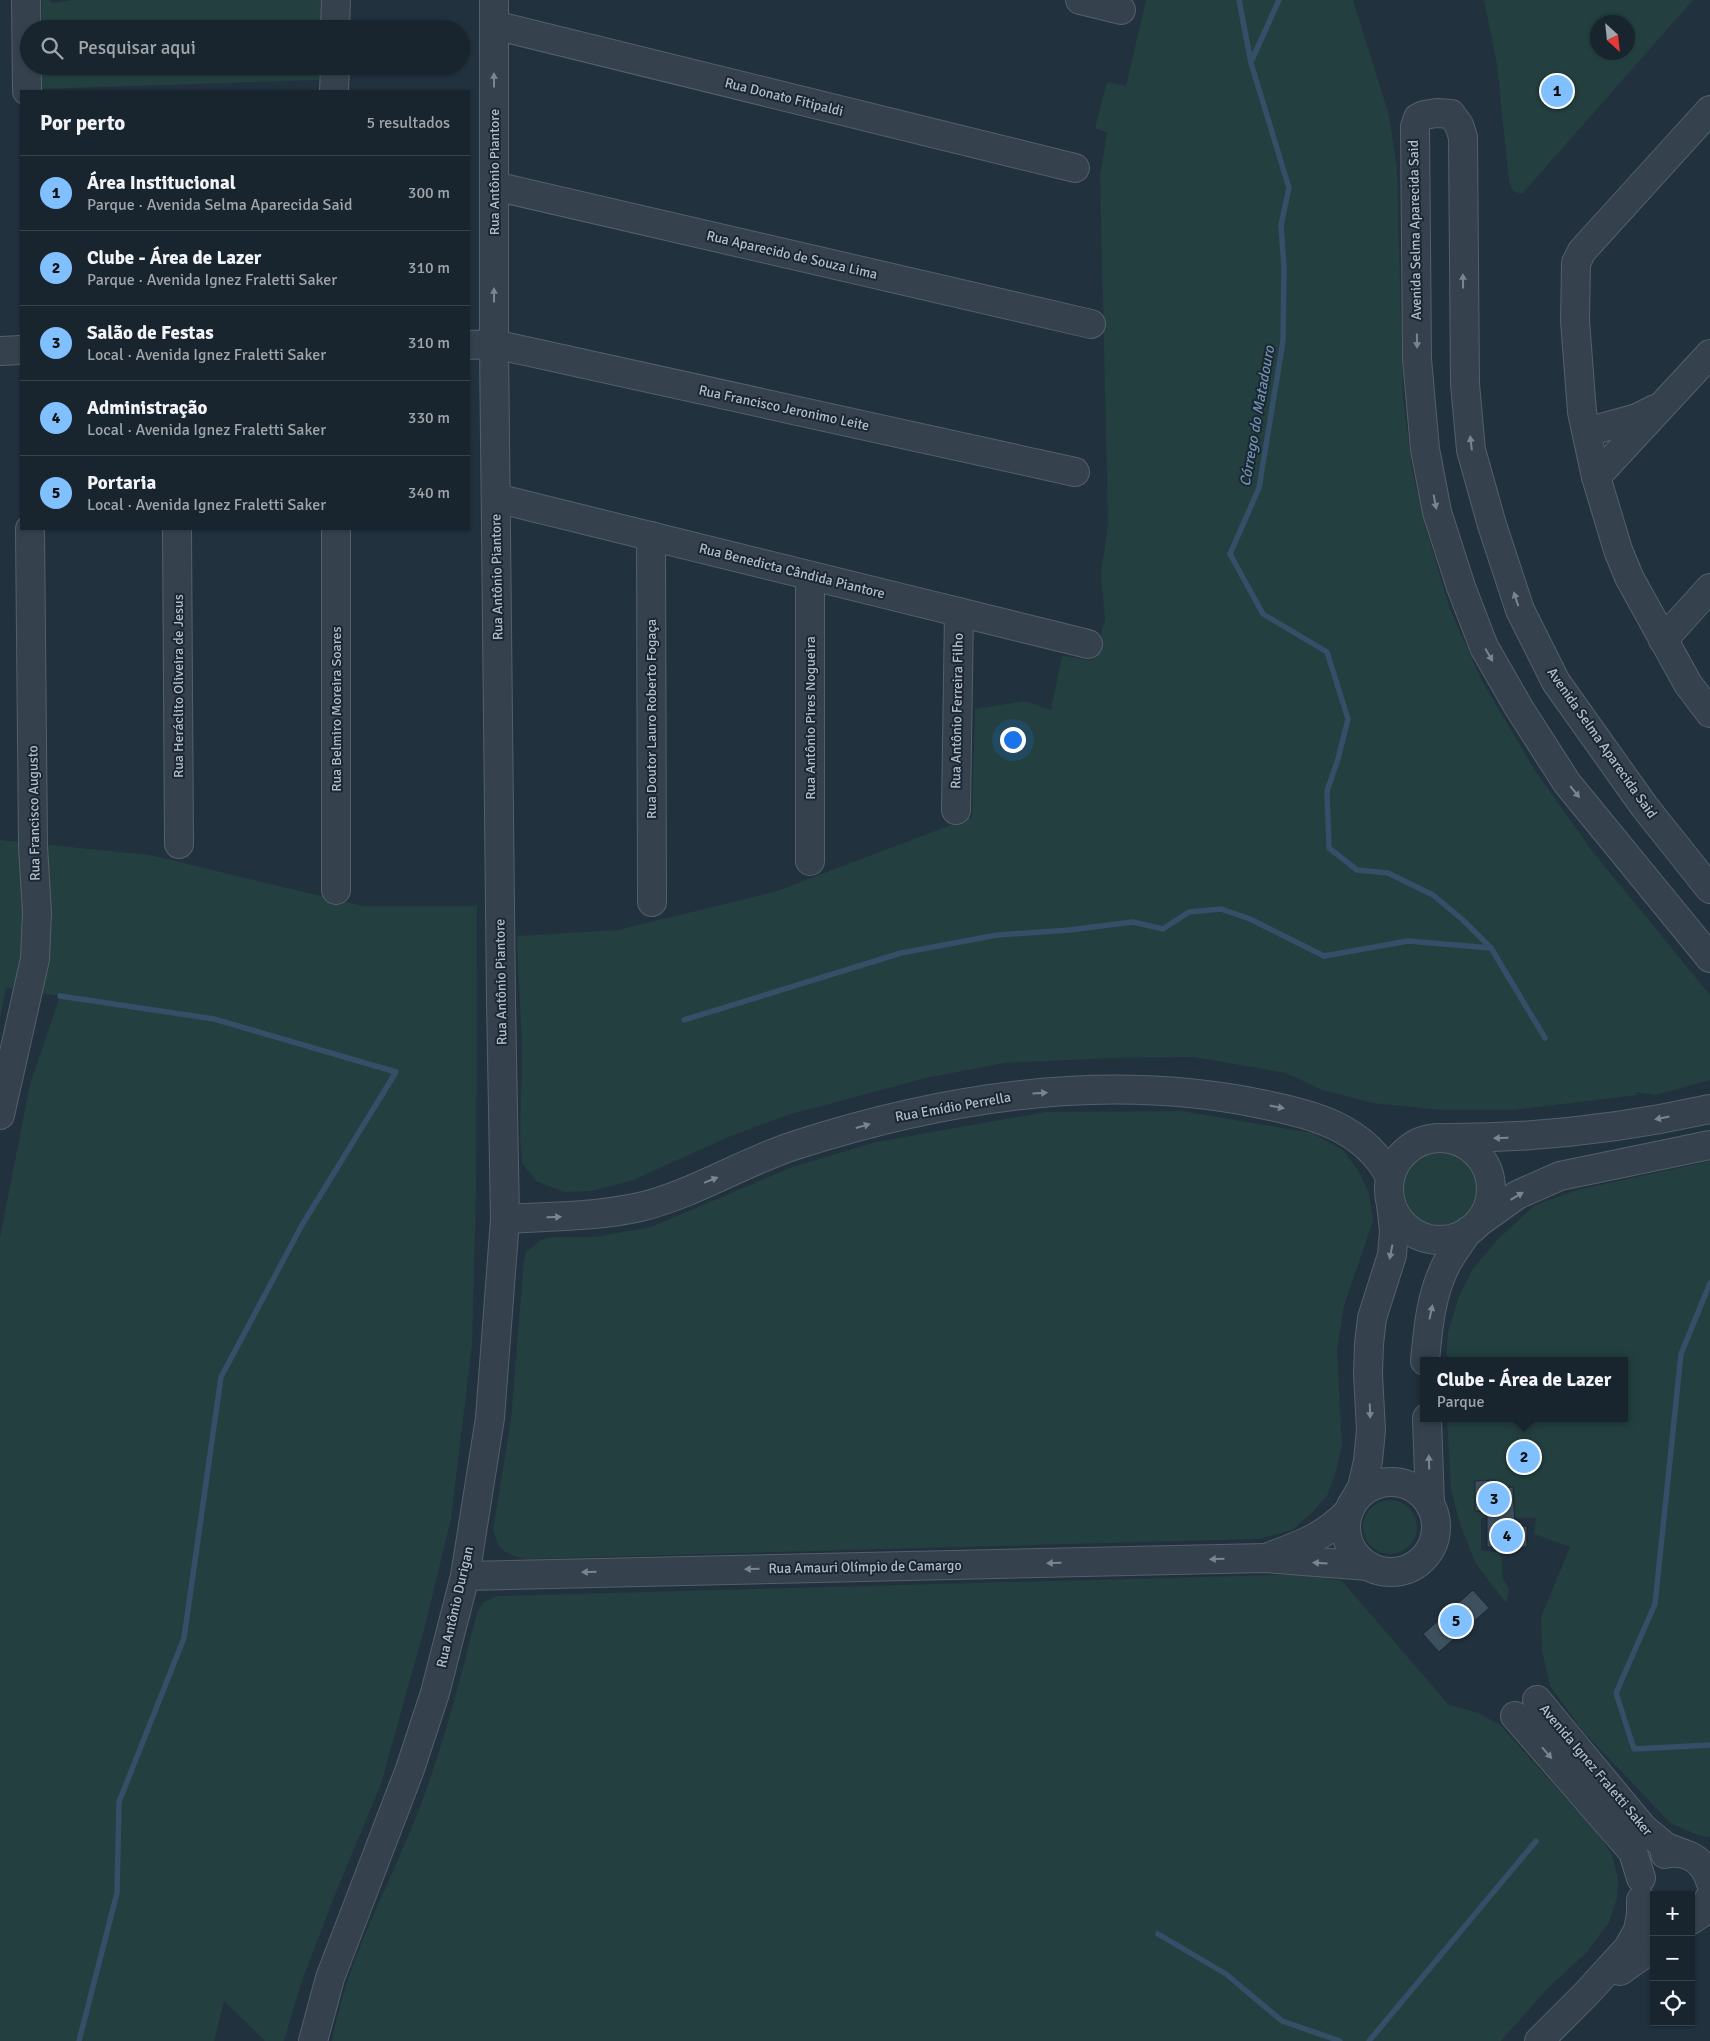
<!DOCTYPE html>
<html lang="pt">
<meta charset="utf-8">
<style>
body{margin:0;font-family:Signika,sans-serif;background:#222d36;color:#f1f3f6}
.controls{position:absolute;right:15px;bottom:15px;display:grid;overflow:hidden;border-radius:0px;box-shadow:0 1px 4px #0004}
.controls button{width:45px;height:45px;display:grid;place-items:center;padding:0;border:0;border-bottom:1px solid #37424a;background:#19252e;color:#f1f3f6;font:25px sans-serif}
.compass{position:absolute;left:1590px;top:15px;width:45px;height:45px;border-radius:50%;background:#19252e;box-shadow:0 1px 4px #0004;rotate:153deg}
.you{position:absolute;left:1012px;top:739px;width:18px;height:18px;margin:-12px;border:4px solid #fff;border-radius:50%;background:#1a73e8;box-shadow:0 0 0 8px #1a73e833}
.badge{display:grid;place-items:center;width:32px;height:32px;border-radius:50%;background:#80c0ff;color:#111;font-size:16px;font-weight:700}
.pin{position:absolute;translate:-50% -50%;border:2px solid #fff;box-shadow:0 1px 5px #0006}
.popup{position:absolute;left:1420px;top:1357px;width:208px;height:65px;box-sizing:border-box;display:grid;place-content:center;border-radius:0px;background:#19252e;filter:drop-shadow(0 1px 4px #0005);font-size:16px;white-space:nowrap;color:#9fa5aa}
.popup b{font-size:19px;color:#f1f3f6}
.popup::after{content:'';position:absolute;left:50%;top:100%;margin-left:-10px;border:10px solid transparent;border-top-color:#19252e}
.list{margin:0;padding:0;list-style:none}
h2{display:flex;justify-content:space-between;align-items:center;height:65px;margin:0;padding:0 20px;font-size:21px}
h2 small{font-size:16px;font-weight:400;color:#9fa5aa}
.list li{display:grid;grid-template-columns:32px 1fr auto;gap:15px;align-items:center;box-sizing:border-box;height:75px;padding:0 20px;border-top:1px solid #37424a}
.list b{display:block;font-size:19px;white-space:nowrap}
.list p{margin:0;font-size:16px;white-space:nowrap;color:#9fa5aa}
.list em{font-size:16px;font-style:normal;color:#9fa5aa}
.icon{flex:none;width:28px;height:28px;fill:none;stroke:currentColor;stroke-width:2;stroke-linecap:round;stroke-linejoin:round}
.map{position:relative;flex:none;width:1710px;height:2041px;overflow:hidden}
.search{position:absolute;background:#19252e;box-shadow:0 1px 4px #0004;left:20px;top:20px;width:450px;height:55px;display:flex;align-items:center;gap:12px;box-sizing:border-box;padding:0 18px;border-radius:28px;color:#9fa5aa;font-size:19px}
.panel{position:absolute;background:#19252e;box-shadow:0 1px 4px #0004;left:20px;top:90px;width:450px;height:440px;border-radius:0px}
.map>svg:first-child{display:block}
.green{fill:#233f3f;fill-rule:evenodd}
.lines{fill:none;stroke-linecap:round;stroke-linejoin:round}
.stream{stroke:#344f67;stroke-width:5.5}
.building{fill:#3d505d;stroke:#1c2935}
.minor-casing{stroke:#53606c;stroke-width:30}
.minor{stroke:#35424e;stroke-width:28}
.oneway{fill:#798692}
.labels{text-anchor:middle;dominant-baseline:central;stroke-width:4;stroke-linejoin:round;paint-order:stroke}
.street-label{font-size:14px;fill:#b1bdc9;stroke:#1b2733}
.water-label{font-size:15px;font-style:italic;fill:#6f92af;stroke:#1b2733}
</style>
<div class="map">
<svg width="1710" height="2041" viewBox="0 0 1710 2041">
<rect width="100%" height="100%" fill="#21313e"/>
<g class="green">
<path d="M42 0H49L53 3 72 0H322L321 29H42Z"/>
<path d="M1146 0H1353L1389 115 1397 168 1403 397 1413 474 1425 525 1450 609 1483 683 1536 772 1593 852 1710 995V1080L1656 1095 1636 1092 1638 1095 1513 1110H1440L1372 1103 1322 1090 1286 1073 1194 1057 1113 1058 1004 1063 926 1078 788 1115 731 1136 633 1180 592 1191 564 1192 536 1181 522 1163 520 1135 522 1051 517 936 617 930 774 892 972 817 975 709 1025 701 1051 710 1062 656 1093 660 1105 620 1101 574 1108 523 1100 176 1107 133 1095 128 1107 82 1126 86Z"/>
<path d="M1484 0H1693L1522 194 1513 191 1509 182 1497 65ZM1598 22H1628V52H1598Z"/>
<path d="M42 66H319V80L42 89Z"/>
<path d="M0 840 150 855 363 906H477L476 1194 472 1345 451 1519 425 1626 381 1784 334 1897 302 1981 284 2041H265L224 2001 214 2041H0V1237L30 1084 60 996 6 988 0 1020Z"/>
<path d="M1182 1111 1312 1133 1343 1150 1358 1170 1369 1193 1373 1221 1344 1306 1337 1350 1342 1445 1336 1472 1327 1496 1311 1514 1292 1530 1259 1539 525 1559C504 1553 499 1552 493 1530L511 1419 524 1260 526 1252 541 1240 554 1237H595L651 1227 792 1167 876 1142 1045 1112Z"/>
<circle cx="1440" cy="1188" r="39"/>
<path d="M1710 1161V1837L1700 1836 1670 1823 1583 1731 1550 1686 1542 1651 1541 1617 1570 1547 1534 1534 1536 1518H1481V1550L1501 1553 1503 1579 1509 1589 1506 1603 1476 1564 1460 1524 1451 1490 1447 1418H1624V1361H1446L1448 1332 1459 1296 1472 1270 1498 1239 1535 1205 1577 1190Z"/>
<circle cx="1390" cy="1527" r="27"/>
<path d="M1307 1574 1342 1581 1448 1704 1478 1713 1500 1725 1597 1833 1612 1854 1618 1879 1617 1898 1609 1922 1587 1952 1548 1988 1501 2041H332C347 1957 391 1883 421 1804 444 1742 461 1677 477 1612L484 1602 497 1596Z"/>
</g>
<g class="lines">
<g class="stream">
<path d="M1239 0 1251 63 1289 188 1281 225 1284 268 1283 341 1259 488 1230 554 1263 614 1327 652 1348 719 1338 759 1327 791 1329 848 1357 870 1388 873 1433 895 1463 920 1491 948 1545 1038"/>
<path d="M1251 62 1279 0"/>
<path d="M60 996 214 1019 396 1072 302 1225 221 1377 184 1638 119 1802 117 1893 79 2041"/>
<path d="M684 1020 901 953 997 935 1069 930 1133 922 1163 929 1189 912 1221 909 1250 919 1324 956 1408 941 1491 948"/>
<path d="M1710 1283 1681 1354 1655 1604 1616 1693 1634 1749 1710 1745"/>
<path d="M1158 1934 1226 1974 1282 2021 1340 2041"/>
<path d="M1369 2041 1536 1841"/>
</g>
</g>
<g class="building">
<path d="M1495 1480 1496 1488 1513 1487 1515 1526H1527V1547H1487V1511H1475V1481Z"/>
<path d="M1473 1590 1489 1608 1439 1652 1423 1634Z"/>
</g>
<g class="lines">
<g class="minor-casing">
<g id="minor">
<path d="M26 0 27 91"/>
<path d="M1080 0 1121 10"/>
<path d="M494 25 1075 168"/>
<path d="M335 29 336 0"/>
<path d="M334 91 335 66"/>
<path d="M1710 110 1582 251 1576 263 1575 321 1582 412 1596 477 1618 550 1629 577 1688 684 1710 713"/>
<path d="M494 186 1091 324"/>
<path d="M469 345 494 344 1075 472"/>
<path d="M0 351 21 350"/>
<path d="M1587 432 1637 418 1655 409"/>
<path d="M1596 477 1710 354"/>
<path d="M496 498 1088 644"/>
<path d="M177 529 179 844"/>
<path d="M336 529V890"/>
<path d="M651 536 652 902"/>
<path d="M1663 640 1710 588"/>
<path d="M956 810 959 612"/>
<path d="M810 861V576"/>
<path d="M1710 889 1644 806 1556 682 1520 610 1492 525 1471 450 1465 384 1463 137 1459 125 1451 114 1437 113 1424 115 1418 118 1415 127 1417 359 1425 449 1437 512 1461 587 1484 647 1519 708 1567 783 1710 958"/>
<path d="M0 1115 35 959 37 912 33 847 30 529"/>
<path d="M1451 1138C1538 1138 1625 1128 1710 1109"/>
<circle cx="1440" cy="1189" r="51"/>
<path d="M505 1219C551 1216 595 1217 640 1207 694 1194 743 1162 796 1145 945 1097 1107 1072 1261 1104 1312 1114 1364 1127 1390 1177"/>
<path d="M1478 1223 1517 1195 1560 1176 1710 1145"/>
<path d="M1425 1361C1428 1328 1431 1293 1447 1263 1453 1252 1461 1242 1468 1231"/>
<path d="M1427 1418 1430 1505"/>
<circle cx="1391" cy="1527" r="45"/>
<path d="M1353 1503 1362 1487 1368 1461 1371 1430 1368 1374 1369 1344 1372 1318 1392 1255 1394 1231 1391 1204"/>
<path d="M1271 1556C1303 1544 1326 1536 1349 1511"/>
<path d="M465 1576 1265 1558 1368 1566"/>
<path d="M1537 1700 1643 1828 1666 1847 1682 1853"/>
<path d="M1515 1716 1633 1852 1641 1878"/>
<path d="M1665 1854C1686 1849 1704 1860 1710 1881"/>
<path d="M1691 1920 1700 1914 1710 1897"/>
<path d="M1620 1971 1654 1947"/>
<path d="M313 2041 330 1978 410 1769 435 1693 465 1576 490 1418 505 1219 501 1001 494 344V0"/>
<path d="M1539 2041 1586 1994 1628 1948 1638 1930 1641 1915V1900"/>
</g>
</g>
<use href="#minor" class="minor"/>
</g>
<defs><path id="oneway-solid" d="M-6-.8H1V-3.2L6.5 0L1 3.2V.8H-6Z" transform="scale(1.25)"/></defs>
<g class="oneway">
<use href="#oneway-solid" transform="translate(494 80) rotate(-90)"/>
<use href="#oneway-solid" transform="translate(1463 281) rotate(-91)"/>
<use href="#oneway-solid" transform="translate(494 295) rotate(-90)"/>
<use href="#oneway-solid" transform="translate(1417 341) rotate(89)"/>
<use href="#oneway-solid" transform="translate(1471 443) rotate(-97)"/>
<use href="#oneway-solid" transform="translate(1435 502) rotate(79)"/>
<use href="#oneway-solid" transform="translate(1516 599) rotate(-108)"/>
<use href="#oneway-solid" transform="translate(1489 655) rotate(60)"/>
<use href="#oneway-solid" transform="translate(1575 792) rotate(51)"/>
<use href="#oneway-solid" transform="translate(1040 1093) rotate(-4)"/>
<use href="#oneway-solid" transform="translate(1277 1107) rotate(11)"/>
<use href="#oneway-solid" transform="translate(1662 1118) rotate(169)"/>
<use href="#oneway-solid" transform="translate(863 1126) rotate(-16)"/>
<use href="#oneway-solid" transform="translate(1501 1138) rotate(178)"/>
<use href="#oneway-solid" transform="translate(711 1180) rotate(-22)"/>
<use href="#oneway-solid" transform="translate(1517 1196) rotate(-31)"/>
<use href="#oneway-solid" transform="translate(554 1217) rotate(-2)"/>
<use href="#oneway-solid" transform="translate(1391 1252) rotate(101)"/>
<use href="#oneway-solid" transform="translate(1431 1312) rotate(-78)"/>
<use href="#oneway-solid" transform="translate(1370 1411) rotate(88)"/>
<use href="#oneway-solid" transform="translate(1429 1462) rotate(-92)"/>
<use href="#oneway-solid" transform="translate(1217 1559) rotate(179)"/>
<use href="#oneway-solid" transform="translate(1054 1563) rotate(179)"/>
<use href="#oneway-solid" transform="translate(1320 1563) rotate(-176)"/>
<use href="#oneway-solid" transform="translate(752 1569) rotate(179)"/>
<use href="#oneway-solid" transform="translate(589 1572) rotate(179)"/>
<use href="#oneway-solid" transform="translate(1547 1753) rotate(49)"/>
</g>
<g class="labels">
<g class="street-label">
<text transform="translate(784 97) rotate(14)">Rua Donato Fitipaldi</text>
<text transform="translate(494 172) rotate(-90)">Rua Antônio Piantore</text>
<text transform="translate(1415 230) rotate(-91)">Avenida Selma Aparecida Said</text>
<text transform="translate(792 255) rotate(13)">Rua Aparecido de Souza Lima</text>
<text transform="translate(784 408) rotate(12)">Rua Francisco Jeronimo Leite</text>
<text transform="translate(792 571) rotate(14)">Rua Benedicta Cândida Piantore</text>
<text transform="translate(497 577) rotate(-91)">Rua Antônio Piantore</text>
<text transform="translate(178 686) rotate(-90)">Rua Heráclito Oliveira de Jesus</text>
<text transform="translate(336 709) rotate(-90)">Rua Belmiro Moreira Soares</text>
<text transform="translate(957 711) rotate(-89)">Rua Antônio Ferreira Filho</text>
<text transform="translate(810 718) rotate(-90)">Rua Antônio Pires Nogueira</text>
<text transform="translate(651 719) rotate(-90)">Rua Doutor Lauro Roberto Fogaça</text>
<text transform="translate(1602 743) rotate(55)">Avenida Selma Aparecida Said</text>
<text transform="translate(34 813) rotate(-91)">Rua Francisco Augusto</text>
<text transform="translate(501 982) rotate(-91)">Rua Antônio Piantore</text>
<text transform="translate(953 1107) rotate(-10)">Rua Emídio Perrella</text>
<text transform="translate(865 1567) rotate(-1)">Rua Amauri Olímpio de Camargo</text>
<text transform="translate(455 1607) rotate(-77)">Rua Antônio Durigan</text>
<text transform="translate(1596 1770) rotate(50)">Avenida Ignez Fraletti Saker</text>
</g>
<g class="water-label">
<text transform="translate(1257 416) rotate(-80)">Córrego do Matadouro</text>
</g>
</g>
</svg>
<div class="controls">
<button>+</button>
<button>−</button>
<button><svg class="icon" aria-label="locate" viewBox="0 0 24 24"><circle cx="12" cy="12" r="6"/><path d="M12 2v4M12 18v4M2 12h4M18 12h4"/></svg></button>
</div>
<svg class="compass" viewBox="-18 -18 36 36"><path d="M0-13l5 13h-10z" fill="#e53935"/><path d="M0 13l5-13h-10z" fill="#9fa5aa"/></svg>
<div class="you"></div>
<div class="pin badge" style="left:1557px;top:91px">1</div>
<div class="pin badge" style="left:1524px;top:1457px">2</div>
<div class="popup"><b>Clube - Área de Lazer</b>Parque</div>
<div class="pin badge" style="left:1494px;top:1499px">3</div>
<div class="pin badge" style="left:1507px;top:1536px">4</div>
<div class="pin badge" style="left:1456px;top:1621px">5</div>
<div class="search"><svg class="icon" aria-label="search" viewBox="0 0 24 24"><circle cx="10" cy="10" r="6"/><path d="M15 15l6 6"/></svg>Pesquisar aqui</div>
<section class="panel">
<h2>Por perto<small>5 resultados</small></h2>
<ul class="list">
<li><span class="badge">1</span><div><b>Área Institucional</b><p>Parque · Avenida Selma Aparecida Said</p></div><em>300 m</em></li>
<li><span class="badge">2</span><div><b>Clube - Área de Lazer</b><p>Parque · Avenida Ignez Fraletti Saker</p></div><em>310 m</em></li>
<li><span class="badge">3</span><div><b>Salão de Festas</b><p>Local · Avenida Ignez Fraletti Saker</p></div><em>310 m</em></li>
<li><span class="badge">4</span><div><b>Administração</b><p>Local · Avenida Ignez Fraletti Saker</p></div><em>330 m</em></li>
<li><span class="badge">5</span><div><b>Portaria</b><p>Local · Avenida Ignez Fraletti Saker</p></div><em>340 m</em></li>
</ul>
</section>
</div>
